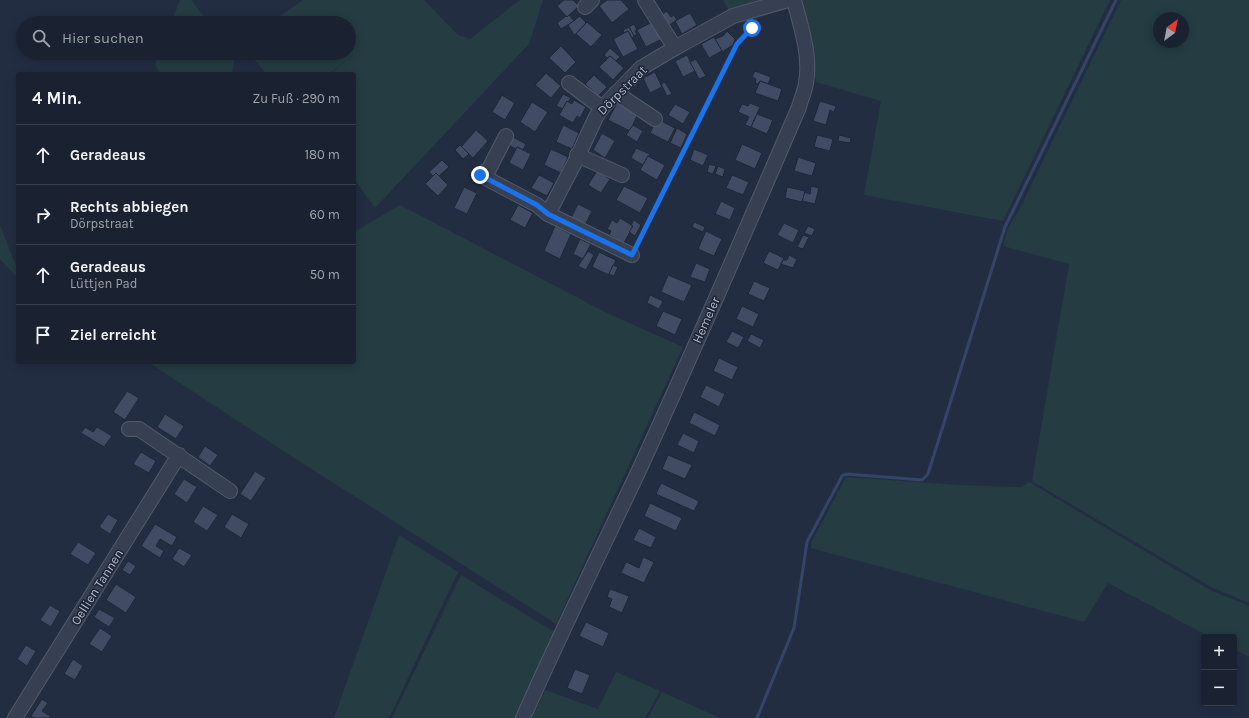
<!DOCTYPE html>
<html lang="de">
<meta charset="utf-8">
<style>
body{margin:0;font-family:Karla,sans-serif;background:#232a3a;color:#f1f3f6}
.controls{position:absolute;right:12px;bottom:12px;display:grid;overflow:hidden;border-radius:4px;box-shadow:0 2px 10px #0003}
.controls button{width:36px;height:36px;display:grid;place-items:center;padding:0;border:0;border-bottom:1px solid #383f4d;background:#1a2232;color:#f1f3f6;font:20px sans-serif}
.compass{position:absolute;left:1153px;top:12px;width:36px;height:36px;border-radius:50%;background:#1a2232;box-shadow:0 2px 10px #0003;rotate:32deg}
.stop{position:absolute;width:12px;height:12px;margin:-9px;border:3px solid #1a73e8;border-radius:50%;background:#fff}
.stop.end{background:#1a73e8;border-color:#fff;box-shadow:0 1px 4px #0008}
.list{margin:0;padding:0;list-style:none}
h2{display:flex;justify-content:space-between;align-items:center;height:52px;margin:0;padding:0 16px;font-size:17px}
h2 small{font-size:13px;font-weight:400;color:#9fa4ac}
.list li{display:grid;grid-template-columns:26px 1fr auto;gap:12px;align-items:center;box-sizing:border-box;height:60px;padding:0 16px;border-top:1px solid #383f4d}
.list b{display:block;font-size:15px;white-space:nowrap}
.list p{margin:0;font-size:13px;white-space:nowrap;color:#9fa4ac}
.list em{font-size:13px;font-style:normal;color:#9fa4ac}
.icon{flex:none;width:22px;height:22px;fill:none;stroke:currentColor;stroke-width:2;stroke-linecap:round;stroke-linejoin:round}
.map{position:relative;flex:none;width:1249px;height:718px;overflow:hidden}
.search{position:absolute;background:#1a2232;box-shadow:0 2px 10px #0003;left:16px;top:16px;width:340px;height:44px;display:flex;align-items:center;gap:10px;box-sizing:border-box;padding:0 14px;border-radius:22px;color:#9fa4ac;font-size:15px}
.panel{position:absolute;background:#1a2232;box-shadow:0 2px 10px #0003;left:16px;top:72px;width:340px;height:292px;border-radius:4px}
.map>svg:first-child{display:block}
.green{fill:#253c43;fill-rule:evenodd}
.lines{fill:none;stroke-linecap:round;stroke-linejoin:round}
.stream{stroke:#35456a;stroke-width:3}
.building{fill:#414c64;stroke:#1e2639}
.minor-casing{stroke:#525a6c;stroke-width:16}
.path{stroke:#435960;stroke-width:2;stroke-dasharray:3 3;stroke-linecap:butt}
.minor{stroke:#373f52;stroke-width:14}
.route{stroke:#1a73e8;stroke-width:5}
.labels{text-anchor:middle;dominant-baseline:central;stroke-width:3;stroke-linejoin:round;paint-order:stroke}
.street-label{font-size:13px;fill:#b4bacc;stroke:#1c2437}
</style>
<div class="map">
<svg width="1249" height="718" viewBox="0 0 1249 718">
<rect width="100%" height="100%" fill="#232d42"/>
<g class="green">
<path d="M180 0H191L209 23H171Z"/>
<path d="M303 0H424L458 35 470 39 520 0H543L529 44 375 208 354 179V74H330L367 44 329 74H267L251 56V53H349V23H270Z"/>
<path d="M723 0H758L728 10Z"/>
<path d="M800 0H1110L1003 221 864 195 881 101 816 82Z"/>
<path d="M1121 0H1249V603L1211 587 1032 481 1069 264 1003 246 1008 228 1019 210ZM1159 18H1183V42H1159Z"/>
<path d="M159 53H232L235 57 232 74H160L155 65Z"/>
<path d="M400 205 605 312 683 347 556 624 291 456 148 362H354V232Z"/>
<path d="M0 225 18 271V278L0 259Z"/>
<path d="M846 477 959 485 1021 487 1029 482 1210 590 1249 606V657L1234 649V637H1210L1108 583 1084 622 811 548 812 541Z"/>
<path d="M399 535 458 572 389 718H334Z"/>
<path d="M461 575 556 633 517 718H392Z"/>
<path d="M616 672 660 691 645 718H532L545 690 598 709Z"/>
<path d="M662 692 720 718H648Z"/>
</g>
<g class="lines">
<path class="stream" d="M757 718 794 628 807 542 842 476 846 474 922 480 928 474 1005 227 1116 0"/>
</g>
<g class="building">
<path d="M564 0H573L579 6 567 17 557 6Z"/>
<path d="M607 0H621L629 9 612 23 599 6Z"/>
<path d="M667 11 671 17 674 15 677 20 668 26 661 15Z"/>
<path d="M690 13 697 25 682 34 675 21Z"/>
<path d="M569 15 574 21 561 29 557 23 566 16 567 17Z"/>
<path d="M580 16 586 23 576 34 574 35 568 25Z"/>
<path d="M587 22 602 35 591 47 576 34Z"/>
<path d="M652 22 662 39 646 47 637 30Z"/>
<path d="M634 24 637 30 635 31 637 34 634 36 629 27Z"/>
<path d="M629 27 634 36 632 38 628 31 624 33 623 30Z"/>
<path d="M628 31 638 49 623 57 613 39Z"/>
<path d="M727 31 735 39 733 45 722 52 715 39 723 36Z"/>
<path d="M714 37 722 51 709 58 701 44Z"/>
<path d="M561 46 576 62 565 73 549 58Z"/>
<path d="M610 48 620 57 616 61 610 56 607 58 604 55Z"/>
<path d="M687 55 695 71 683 77 675 61Z"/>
<path d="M610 56 624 68 613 80 599 67Z"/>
<path d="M696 59 706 76 699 79 690 62Z"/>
<path d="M755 71 771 77 768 84 760 81 758 84 755 83 756 79 752 77Z"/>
<path d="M655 72 662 87 650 93 643 78Z"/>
<path d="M546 73 561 86 551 98 535 85Z"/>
<path d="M594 75 607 87 598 96 585 84Z"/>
<path d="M760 81 782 89 778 101 755 93Z"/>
<path d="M665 82 672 94 667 96 661 84Z"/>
<path d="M563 94 571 98 568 102 567 101 563 109 556 106Z"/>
<path d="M502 95 515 103 505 120 492 112Z"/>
<path d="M574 100 586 107 580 118 577 116 573 123 559 115 567 101 572 104Z"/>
<path d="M820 101 836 106 834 112 830 110 826 125 813 121Z"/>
<path d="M532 102 548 112 535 132 520 122Z"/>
<path d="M617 103 638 114 630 131 608 120Z"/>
<path d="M750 103 760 107 751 127 745 125 749 117 738 112 742 104 748 106Z"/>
<path d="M675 104 690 112 683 124 668 115Z"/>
<path d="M757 114 773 120 767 134 751 127Z"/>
<path d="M657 119 675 128 668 142 650 133Z"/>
<path d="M563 125 579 133 572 149 556 142Z"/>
<path d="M633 125 643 131 637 142 626 135Z"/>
<path d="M677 128 687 134 681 148 670 143Z"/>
<path d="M476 130 488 141 473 158 461 147Z"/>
<path d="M602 133 615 141 605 158 593 150Z"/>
<path d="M817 135 833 139 830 151 814 147Z"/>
<path d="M839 135 851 138 850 143 838 141Z"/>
<path d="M511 136 526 144 523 150 517 147 516 149 507 144Z"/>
<path d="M742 144 762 153 755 169 735 160Z"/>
<path d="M460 145 469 154 463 159 455 150Z"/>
<path d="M517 147 531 154 523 170 509 163Z"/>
<path d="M636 148 650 154 649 156H648L643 165 631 158Z"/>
<path d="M551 149 568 157 561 173 544 165Z"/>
<path d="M694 149 708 155 703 166 690 160Z"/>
<path d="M648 156 665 165 657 180 640 170Z"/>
<path d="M798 157 816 163 812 176 794 171Z"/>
<path d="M442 160 449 167 439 176 436 173 433 176 429 172Z"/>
<path d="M709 164 716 166 713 174 707 172Z"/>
<path d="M718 166 725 169 723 177 715 174Z"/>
<path d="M597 171 610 179 601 193 588 185Z"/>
<path d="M436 173 448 185 438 196 425 184Z"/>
<path d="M539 175 554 183 547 196 531 188Z"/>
<path d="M732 175 749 182 743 195 726 188Z"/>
<path d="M624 186 648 198 640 213 616 200Z"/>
<path d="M811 186 819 188 815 204 802 201 804 192 810 194Z"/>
<path d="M464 187 477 193 467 214 454 208Z"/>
<path d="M787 187 805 191 802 202 785 198Z"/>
<path d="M721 201 735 208 730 220 715 214Z"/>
<path d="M578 204 592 211 585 225 571 218Z"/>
<path d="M518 205 533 213 525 228 510 220Z"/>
<path d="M620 218 633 226 624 243 609 235 611 231 607 229 612 220 617 223Z"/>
<path d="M634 220 641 225 635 236 629 232 633 226 631 225Z"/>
<path d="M694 222 705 227 703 232 692 227Z"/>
<path d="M784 223 799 230 793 243 777 235Z"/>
<path d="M555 226 571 234 560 259 544 251Z"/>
<path d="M808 226 815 229 812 236 804 233Z"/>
<path d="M706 231 722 239 714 256 698 249Z"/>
<path d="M803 235 809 237 803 249 797 247Z"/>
<path d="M580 239 591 244 583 259 573 254Z"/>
<path d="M588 251 594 255 586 270 578 266Z"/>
<path d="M769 251 784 258 778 270 763 263Z"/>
<path d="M599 252 616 260 609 275 592 267Z"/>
<path d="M789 255 797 259 793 268 781 264 783 260H787Z"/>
<path d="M696 263 710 269 705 282 690 277Z"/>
<path d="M613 265 618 267 614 276 609 274Z"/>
<path d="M668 275 692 285 684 302 661 292Z"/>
<path d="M754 281 770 288 764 301 748 294Z"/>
<path d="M650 295 663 301 659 309 647 303Z"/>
<path d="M742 306 759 314 753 327 736 319Z"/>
<path d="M663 311 682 319 675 335 656 326Z"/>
<path d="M732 331 744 337 738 348 726 342Z"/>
<path d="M751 334 764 340 760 348 747 341Z"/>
<path d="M719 358 738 367 732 380 713 371Z"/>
<path d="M706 385 725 394 719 407 700 397Z"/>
<path d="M127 391 139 398 125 420 113 412Z"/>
<path d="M694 412 720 425 715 436 689 423Z"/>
<path d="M165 414 184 426 176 439 157 427Z"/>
<path d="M85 427 93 432 97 427 112 436 104 447 81 433Z"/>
<path d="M683 433 699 441 694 453 677 445Z"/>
<path d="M205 446 218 455 210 466 198 457Z"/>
<path d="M141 452 156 461 149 473 133 464Z"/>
<path d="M668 455 692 465 685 479 662 469Z"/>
<path d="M255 471 266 478 251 501 240 494Z"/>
<path d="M184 479 197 487 187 503 174 494Z"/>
<path d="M661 483 699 501 694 511 656 494Z"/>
<path d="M650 503 682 518 676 531 644 516Z"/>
<path d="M203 506 218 515 207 531 193 522Z"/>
<path d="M108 514 118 520 110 534 99 527Z"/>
<path d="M232 514 249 524 241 538 224 527Z"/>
<path d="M155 524 177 537 172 546 160 539 156 546 164 551 160 558 141 546Z"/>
<path d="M639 528 656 537 651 548 633 540Z"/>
<path d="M78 542 96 553 88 565 70 554Z"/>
<path d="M179 548 192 555 184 567 172 559Z"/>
<path d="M643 557 654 562 644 583 621 573 626 562 639 568Z"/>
<path d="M128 561 136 566 130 575 122 570Z"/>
<path d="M116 584 136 597 126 613 106 600Z"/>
<path d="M610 589 629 596 622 613 609 607 612 599 607 597Z"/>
<path d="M50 605 60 611 51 627 40 620Z"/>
<path d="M99 609 115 618 109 627 94 617Z"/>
<path d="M586 622 609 633 603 647 579 636Z"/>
<path d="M100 628 112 636 102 652 89 644Z"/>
<path d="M26 645 36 651 27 666 17 659Z"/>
<path d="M73 659 83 666 75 680 64 674Z"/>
<path d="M575 669 590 675 582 694 567 688Z"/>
<path d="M42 699 48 703 42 711 50 716 49 718H34L31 716Z"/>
</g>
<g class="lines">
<g class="minor-casing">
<g id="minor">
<path d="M645 0 675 48"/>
<path d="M585 7 592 0"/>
<path d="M569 83 602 108"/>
<path d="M616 93 655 119"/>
<path d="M506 136 489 169 480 175 537 205 548 214 632 255"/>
<path d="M577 155 622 175"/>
<path d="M548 214 575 162 596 117 602 108 641 68 675 48 733 16 788 0"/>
<path d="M129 429H139L230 491"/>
<path d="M15 718 179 455"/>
<path d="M523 718C560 634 601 551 640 468 695 348 747 228 799 107 801 99 805 91 806 83 811 56 801 27 794 0"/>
</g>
</g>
<path class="path" d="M637 245 737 44 760 20"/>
<use href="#minor" class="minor"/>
</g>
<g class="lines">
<path class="route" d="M480 175 537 205 548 214 632 255 737 44 752 28"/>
</g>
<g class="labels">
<g class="street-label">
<text transform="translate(622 90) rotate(-45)">Dörpstraat</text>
<text transform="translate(706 320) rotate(-66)">Hemeler</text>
<text transform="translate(97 587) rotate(-58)">Oellien Tannen</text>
</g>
</g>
</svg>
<div class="controls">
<button>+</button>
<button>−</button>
</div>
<svg class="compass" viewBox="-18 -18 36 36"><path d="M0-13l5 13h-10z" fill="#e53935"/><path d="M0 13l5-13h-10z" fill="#9fa4ac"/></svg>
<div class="stop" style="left:752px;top:28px"></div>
<div class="stop end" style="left:480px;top:175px"></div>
<div class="search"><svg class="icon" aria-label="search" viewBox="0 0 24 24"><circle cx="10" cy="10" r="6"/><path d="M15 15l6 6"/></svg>Hier suchen</div>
<section class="panel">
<h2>4 Min.<small>Zu Fuß · 290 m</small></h2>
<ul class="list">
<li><svg class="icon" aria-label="ahead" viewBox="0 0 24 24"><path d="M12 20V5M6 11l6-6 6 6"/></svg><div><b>Geradeaus</b></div><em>180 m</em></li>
<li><svg class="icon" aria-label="right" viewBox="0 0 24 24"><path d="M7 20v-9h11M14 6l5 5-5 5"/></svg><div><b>Rechts abbiegen</b><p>Dörpstraat</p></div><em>60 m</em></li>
<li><svg class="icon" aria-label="ahead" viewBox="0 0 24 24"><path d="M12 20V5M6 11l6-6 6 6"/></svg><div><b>Geradeaus</b><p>Lüttjen Pad</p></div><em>50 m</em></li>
<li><svg class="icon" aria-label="arrive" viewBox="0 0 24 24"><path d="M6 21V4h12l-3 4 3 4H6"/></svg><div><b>Ziel erreicht</b></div></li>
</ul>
</section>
</div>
